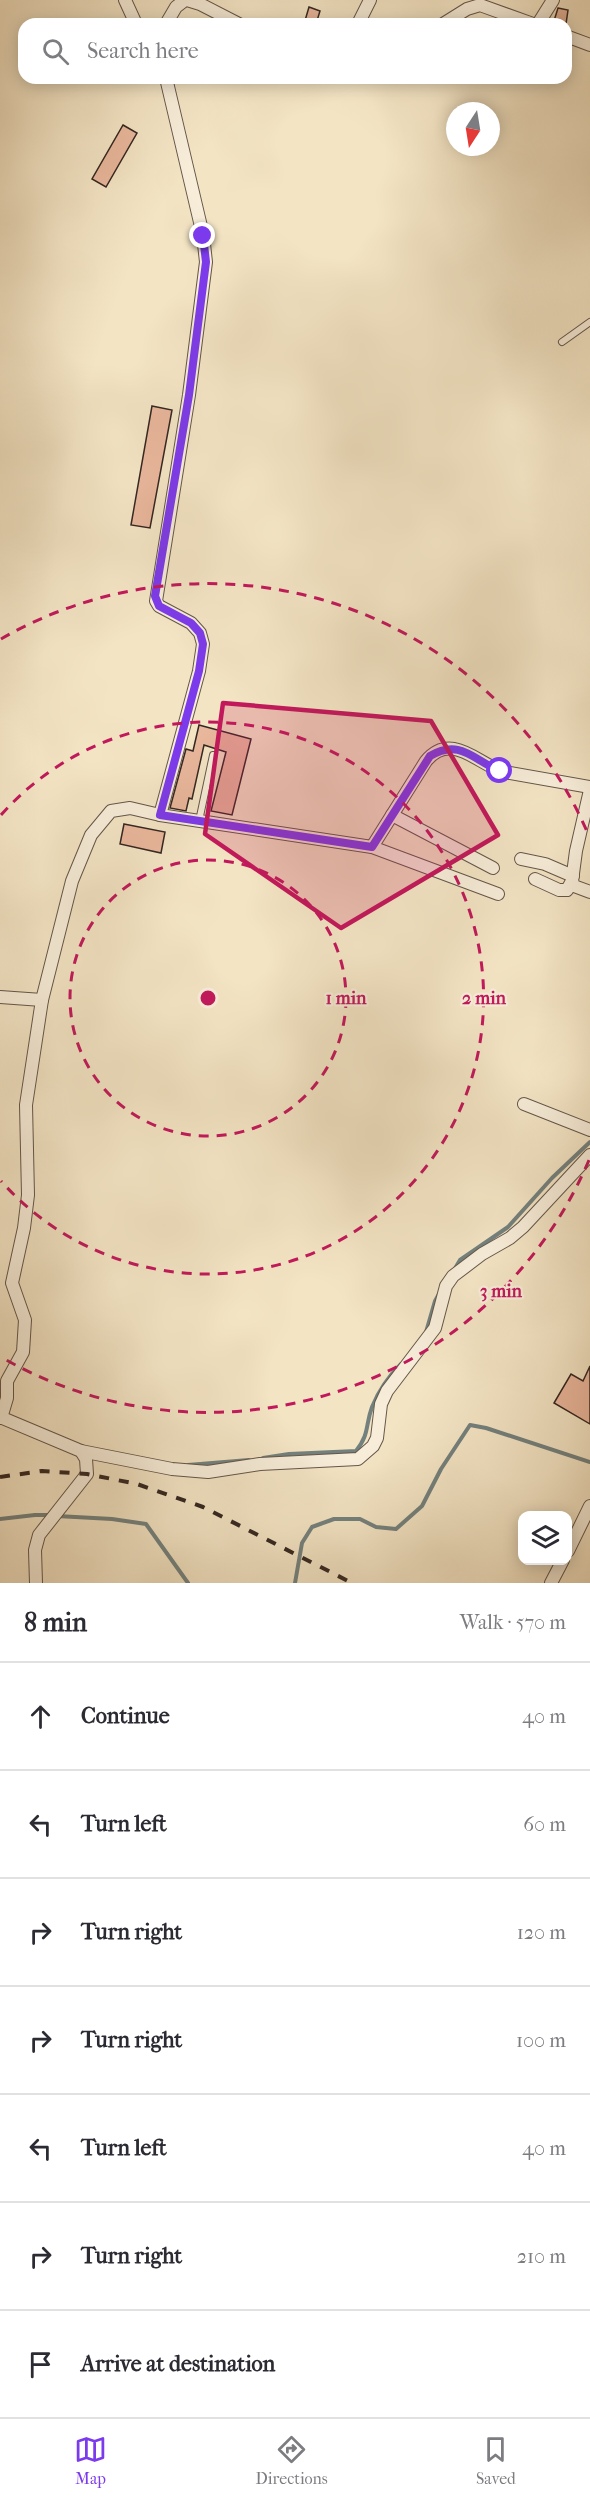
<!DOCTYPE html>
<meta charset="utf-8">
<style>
body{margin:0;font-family:"IM FELL French Canon",serif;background:#f2f2f3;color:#2b2b33}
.controls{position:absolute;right:18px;bottom:18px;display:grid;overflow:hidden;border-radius:12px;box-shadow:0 3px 15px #0003}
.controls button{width:54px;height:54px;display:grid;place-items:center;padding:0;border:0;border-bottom:2px solid #e1e1e2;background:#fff;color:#2b2b33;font:30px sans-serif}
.compass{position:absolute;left:446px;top:102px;width:54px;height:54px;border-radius:50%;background:#fff;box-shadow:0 3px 15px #0003;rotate:192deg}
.stop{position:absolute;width:18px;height:18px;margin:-14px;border:4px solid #7c3aed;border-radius:50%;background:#fff}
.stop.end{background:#7c3aed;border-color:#fff;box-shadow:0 2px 6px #0008}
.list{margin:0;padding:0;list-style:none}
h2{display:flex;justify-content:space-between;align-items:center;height:78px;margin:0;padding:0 24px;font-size:26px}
h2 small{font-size:20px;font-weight:400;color:#7c7c81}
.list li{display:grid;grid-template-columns:39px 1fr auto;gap:18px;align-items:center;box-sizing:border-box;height:108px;padding:0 24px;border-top:2px solid #e1e1e2}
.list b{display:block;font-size:22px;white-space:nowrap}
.list em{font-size:20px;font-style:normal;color:#7c7c81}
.icon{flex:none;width:33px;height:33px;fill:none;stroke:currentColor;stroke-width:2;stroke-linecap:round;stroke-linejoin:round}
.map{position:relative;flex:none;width:590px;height:1583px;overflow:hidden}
.search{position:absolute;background:#fff;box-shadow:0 3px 15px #0003;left:18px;right:18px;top:18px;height:66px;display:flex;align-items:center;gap:15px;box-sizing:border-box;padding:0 21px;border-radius:18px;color:#7c7c81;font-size:22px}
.sheet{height:834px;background:#fff}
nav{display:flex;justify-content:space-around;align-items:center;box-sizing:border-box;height:84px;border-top:2px solid #e1e1e2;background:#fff;font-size:16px;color:#7c7c81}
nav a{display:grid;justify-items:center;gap:3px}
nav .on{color:#7c3aed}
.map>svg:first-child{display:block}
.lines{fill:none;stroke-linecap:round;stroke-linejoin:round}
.stream{stroke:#73817e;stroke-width:4}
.building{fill:#e9b79c;stroke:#342722;stroke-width:1.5}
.service-casing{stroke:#64564a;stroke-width:8}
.minor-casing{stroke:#64564a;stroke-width:14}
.service{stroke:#f7edd9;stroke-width:6}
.minor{stroke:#f7edd9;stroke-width:12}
.rail{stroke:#342722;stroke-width:4;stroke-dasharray:10 10;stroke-linecap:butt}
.route{stroke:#7c3aed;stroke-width:8}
.marked{fill:#c2185b;fill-opacity:0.2;stroke:#c2185b;stroke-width:4.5;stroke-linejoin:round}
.ring{fill:none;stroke:#c2185b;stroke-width:3;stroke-dasharray:10 8}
.centre{fill:#c2185b;stroke:#f7edd9;stroke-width:3}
.ring-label{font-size:18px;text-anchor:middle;font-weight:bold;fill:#c2185b;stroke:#f7edd9;stroke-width:4.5;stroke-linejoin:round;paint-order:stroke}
</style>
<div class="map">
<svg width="590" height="1583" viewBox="0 0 590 1583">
<rect width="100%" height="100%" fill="#f3e4c4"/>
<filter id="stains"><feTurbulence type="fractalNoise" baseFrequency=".00333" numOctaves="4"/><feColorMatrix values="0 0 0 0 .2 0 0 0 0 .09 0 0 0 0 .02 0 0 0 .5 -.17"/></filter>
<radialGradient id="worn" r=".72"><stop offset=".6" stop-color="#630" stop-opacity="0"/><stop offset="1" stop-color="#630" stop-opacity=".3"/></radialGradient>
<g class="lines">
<g class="stream">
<path d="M454 1270 460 1260 508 1227 552 1178 590 1142"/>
<path d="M426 1332 435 1301 439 1294"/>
<path d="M263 1458 289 1454 356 1451C370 1433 365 1426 372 1407 379 1390 388 1377 401 1364"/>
<path d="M188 1465 249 1460"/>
<path d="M57 1516 112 1519 146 1524 188 1583"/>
<path d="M0 1519 35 1515H49"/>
<path d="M295 1583 302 1543 312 1527 334 1519H360L376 1527 396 1529 422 1506 441 1469 470 1425 486 1428 590 1462"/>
</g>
</g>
<g class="building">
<path d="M309 7 320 11 316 24H304Z"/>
<path d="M558 8 568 10 566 24H553Z"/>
<path d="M123 125 137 133 106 187 92 179Z"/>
<path d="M152 406 172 410 150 528 131 525Z"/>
<path d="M199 725 251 739 232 815 211 811 226 752 204 745 192 799 189 798 186 811 170 808 186 749 193 751Z"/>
<path d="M124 824 165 832 161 853 120 844Z"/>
<path d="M590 1366V1424L554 1403 571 1374 583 1381Z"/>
</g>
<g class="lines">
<g class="service-casing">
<g id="service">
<path d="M562 342 590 322"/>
<path d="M199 821 213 755"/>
</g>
</g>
<g class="minor-casing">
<g id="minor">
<path d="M125 0 136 24"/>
<path d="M187 0 200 4 239 24"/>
<path d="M166 24 176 7 185 0"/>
<path d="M358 24 370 0"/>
<path d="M443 24 467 9 480 5 533 24"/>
<path d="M538 24 553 0"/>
<path d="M566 36 590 45"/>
<path d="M160 815 199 671 203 644 200 633 191 623 159 606 156 601 189 395 206 262 203 235 166 78"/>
<path d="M392 815 493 868"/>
<path d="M372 847 498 894"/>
<path d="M521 859 545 864 573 876"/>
<path d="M535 879 559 890H567L572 881 576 851 590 790"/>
<path d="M572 881 574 886 590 892"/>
<path d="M0 997 42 1000"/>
<path d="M524 1104 590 1130"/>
<path d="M0 1417 81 1451 86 1459 87 1474 39 1535 35 1550 36 1583"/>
<path d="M1 1418 7 1398V1381L23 1352 25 1320 12 1283 24 1228 28 1195 26 1105 42 1000 72 881 91 835 111 811 130 808 160 815 372 847 426 761C452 730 480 766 504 772L590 787"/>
<path d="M81 1451 172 1469 208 1472 260 1464 358 1459 373 1446 377 1438 381 1404 387 1391 435 1328 446 1286 453 1276 482 1254 510 1238 523 1227 590 1155"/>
<path d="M568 1551 590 1506"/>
<path d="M551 1583 563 1560"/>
</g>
</g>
<use href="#service" class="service"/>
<use href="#minor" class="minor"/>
<path class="rail" d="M0 1477 42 1471 87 1474 137 1484 203 1507 352 1583"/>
</g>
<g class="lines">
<path class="route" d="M203 236 206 262 189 395 155 596 159 606 191 623 200 633 203 644 199 671 160 815 372 847 430 756C461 738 474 761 500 771"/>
</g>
<path class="marked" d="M223 703 431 721 498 835 341 928 205 834Z"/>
<g class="ring">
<circle cx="208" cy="998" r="138"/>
<path d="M1 815A276 276 0 1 1 1 1181"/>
<path d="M589 1160A414 414 0 0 1 1 1357M1 639A414 414 0 0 1 589 836"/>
</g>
<circle cx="208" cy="998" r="9" class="centre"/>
<g class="ring-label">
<text x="346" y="1004">1 min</text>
<text x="484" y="1004">2 min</text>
<text x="501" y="1297">3 min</text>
</g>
<rect width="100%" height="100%" filter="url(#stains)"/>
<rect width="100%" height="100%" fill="url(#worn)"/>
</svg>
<div class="controls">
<button><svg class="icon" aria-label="layers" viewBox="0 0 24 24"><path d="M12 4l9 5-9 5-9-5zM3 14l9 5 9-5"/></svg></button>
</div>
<svg class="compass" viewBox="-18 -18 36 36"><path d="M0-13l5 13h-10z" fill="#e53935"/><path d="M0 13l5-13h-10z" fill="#7c7c81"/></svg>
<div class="stop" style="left:500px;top:771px"></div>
<div class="stop end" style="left:203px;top:236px"></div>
<div class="search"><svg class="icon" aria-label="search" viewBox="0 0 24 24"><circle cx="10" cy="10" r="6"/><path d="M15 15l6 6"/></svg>Search here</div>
</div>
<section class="sheet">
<h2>8 min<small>Walk · 570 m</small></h2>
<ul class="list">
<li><svg class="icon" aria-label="ahead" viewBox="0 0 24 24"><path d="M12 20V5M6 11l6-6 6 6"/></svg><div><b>Continue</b></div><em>40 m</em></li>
<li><svg class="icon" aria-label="left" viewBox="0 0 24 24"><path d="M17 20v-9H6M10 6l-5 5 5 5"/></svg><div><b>Turn left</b></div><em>60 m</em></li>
<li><svg class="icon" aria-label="right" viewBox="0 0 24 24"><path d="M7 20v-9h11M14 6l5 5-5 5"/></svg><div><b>Turn right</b></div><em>120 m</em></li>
<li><svg class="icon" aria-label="right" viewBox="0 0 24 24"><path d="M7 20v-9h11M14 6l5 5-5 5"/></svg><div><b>Turn right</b></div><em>100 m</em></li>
<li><svg class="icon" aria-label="left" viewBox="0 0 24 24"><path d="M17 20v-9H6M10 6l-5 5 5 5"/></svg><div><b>Turn left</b></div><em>40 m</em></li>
<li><svg class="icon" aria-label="right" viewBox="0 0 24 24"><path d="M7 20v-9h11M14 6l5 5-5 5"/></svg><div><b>Turn right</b></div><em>210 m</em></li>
<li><svg class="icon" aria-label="arrive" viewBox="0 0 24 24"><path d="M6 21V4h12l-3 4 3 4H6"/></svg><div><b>Arrive at destination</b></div></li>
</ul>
</section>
<nav>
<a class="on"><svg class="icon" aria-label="map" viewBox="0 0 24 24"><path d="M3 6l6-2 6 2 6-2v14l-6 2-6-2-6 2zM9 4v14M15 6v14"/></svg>Map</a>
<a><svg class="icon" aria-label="directions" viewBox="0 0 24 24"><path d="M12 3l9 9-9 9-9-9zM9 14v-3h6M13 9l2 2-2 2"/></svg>Directions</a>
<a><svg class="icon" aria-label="saved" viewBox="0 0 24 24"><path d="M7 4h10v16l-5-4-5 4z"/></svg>Saved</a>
</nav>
